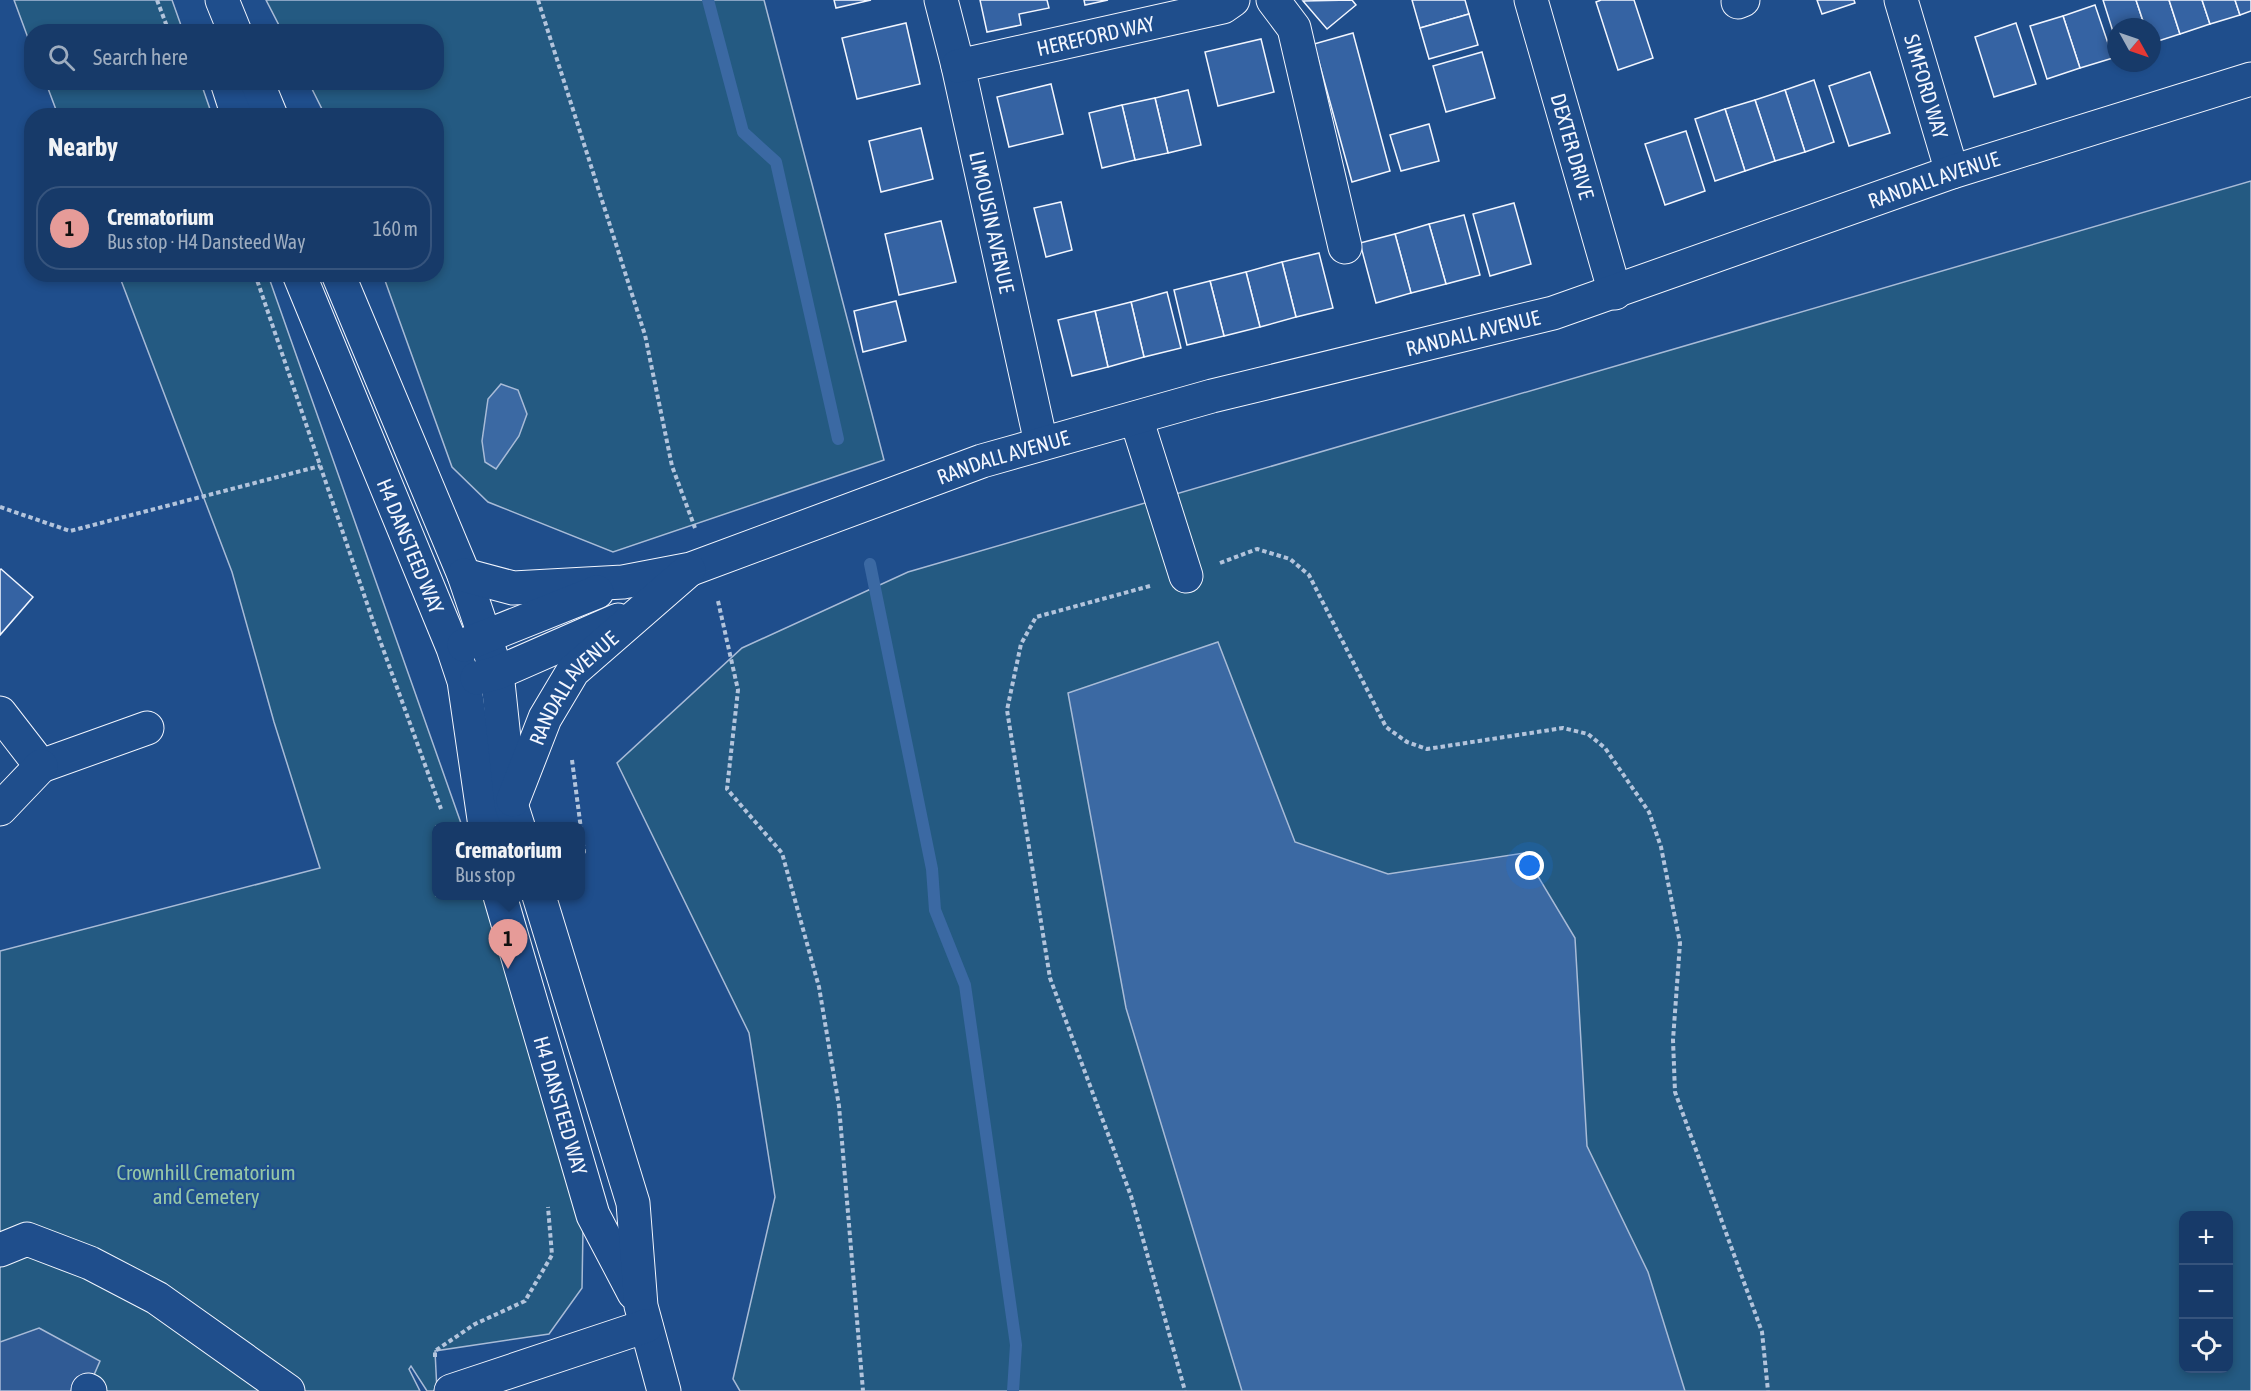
<!DOCTYPE html>
<meta charset="utf-8">
<style>
body{margin:0;font-family:"Asap Condensed",sans-serif;background:#20416f;color:#f1f3f6}
.controls{position:absolute;right:18px;bottom:18px;display:grid;overflow:hidden;border-radius:12px;box-shadow:0 3px 9px #0003}
.controls button{width:54px;height:54px;display:grid;place-items:center;padding:0;border:0;border-bottom:2px solid #36547d;background:#173a69;color:#f1f3f6;font:30px sans-serif}
.compass{position:absolute;left:2107px;top:18px;width:54px;height:54px;border-radius:50%;background:#173a69;box-shadow:0 3px 9px #0003;rotate:130deg}
.you{position:absolute;left:1530px;top:866px;width:21px;height:21px;margin:-15px;border:4px solid #fff;border-radius:50%;background:#1a73e8;box-shadow:0 0 0 9px #1a73e833}
.badge{display:grid;place-items:center;width:39px;height:39px;border-radius:50%;background:#e69b98;color:#111;font-size:20px;font-weight:700}
.pin{position:absolute;translate:-50% -50px;filter:drop-shadow(0 2px 3px #0008)}
.pin::after{content:'';position:absolute;top:32px;width:21px;height:18px;background:inherit;clip-path:polygon(0 0,100% 0,50% 100%)}
.popup{position:absolute;left:432px;top:822px;width:153px;height:78px;box-sizing:border-box;display:grid;place-content:center;border-radius:12px;background:#173a69;filter:drop-shadow(0 2px 4px #0005);font-size:20px;white-space:nowrap;color:#9eadc0}
.popup b{font-size:22px;color:#f1f3f6}
.popup::after{content:'';position:absolute;left:50%;top:100%;margin-left:-12px;border:12px solid transparent;border-top-color:#173a69}
.list{margin:0;padding:0;list-style:none}
h2{display:flex;justify-content:space-between;align-items:center;height:78px;margin:0;padding:0 24px;font-size:26px}
h2 small{font-size:20px;font-weight:400;color:#9eadc0}
.list li{display:grid;grid-template-columns:39px 1fr auto;gap:18px;align-items:center;box-sizing:border-box;height:84px;margin:0 12px 12px;padding:0 12px;border:2px solid #36547d;border-radius:24px}
.list b{display:block;font-size:22px;white-space:nowrap}
.list p{margin:0;font-size:20px;white-space:nowrap;color:#9eadc0}
.list em{font-size:20px;font-style:normal;color:#9eadc0}
.icon{flex:none;width:33px;height:33px;fill:none;stroke:currentColor;stroke-width:2;stroke-linecap:round;stroke-linejoin:round}
.map{position:relative;flex:none;width:2251px;height:1391px;overflow:hidden}
.search{position:absolute;background:#173a69;box-shadow:0 3px 9px #0003;left:24px;top:24px;width:420px;height:66px;display:flex;align-items:center;gap:15px;box-sizing:border-box;padding:0 21px;border-radius:24px;color:#9eadc0;font-size:22px}
.panel{position:absolute;background:#173a69;box-shadow:0 3px 9px #0003;left:24px;top:108px;width:420px;height:174px;border-radius:24px}
.map>svg:first-child{display:block}
.green{fill:#245a82;stroke:#a8bbd7;stroke-width:1.5;fill-rule:evenodd}
.parking{fill:#305b95;stroke:#a8bbd7;stroke-width:1.5}
.water{fill:#3b69a3;stroke:#a8bbd7;stroke-width:1.5}
.lines{fill:none;stroke-linecap:round;stroke-linejoin:round}
.stream{stroke:#3b69a3;stroke-width:12}
.building{fill:#3563a3;stroke:#f2f6ff;stroke-width:1.5}
.minor-casing{stroke:#f2f6ff;stroke-width:35}
.path{stroke:#b3c4dc;stroke-width:4;stroke-dasharray:4.5 3;stroke-linecap:butt}
.minor{stroke:#1f4e8c;stroke-width:33}
.labels{text-anchor:middle;dominant-baseline:central;stroke-width:4.5;stroke-linejoin:round;paint-order:stroke}
.street-label{font-size:21px;fill:#f2f6ff;stroke:#1f4e8c}
.park-label{font-size:21px;fill:#97c8a6;stroke:#1f4e8c}
</style>
<div class="map">
<svg width="2251" height="1391" viewBox="0 0 2251 1391">
<rect width="100%" height="100%" fill="#1f4e8c"/>
<g class="green">
<path d="M14 0H172L183 31 32 32 31 46Z"/>
<path d="M266 0H764L884 460 613 552 488 502 452 467 383 275 436 274V116L325 115 309 83 436 82V32L282 31Z"/>
<path d="M46 83H201L212 115H58Z"/>
<path d="M2251 181V1391H740L733 1379 775 1197 749 1033 617 763 742 648 908 572ZM2184 1216H2228V1368H2184Z"/>
<path d="M119 275H268L462 826H436V896H487L583 1228 582 1288 549 1334 435 1351 437 1391H427L411 1366 409 1369 420 1391H0V951L320 868 274 722 232 572Z"/>
</g>
<path class="parking" d="M39 1328 100 1361 87 1391H0V1342Z"/>
<g class="water">
<path d="M501 384 518 390 527 414 519 436 496 469 485 462 482 441 488 399Z"/>
<path d="M1218 642 1295 842 1388 874 1524 853 1575 938 1587 1146 1648 1272 1685 1391H1242L1126 1008 1068 693Z"/>
</g>
<g class="lines">
<g class="stream">
<path d="M708 0 743 132 776 162 838 439"/>
<path d="M870 564 932 869 935 910 965 985 1016 1345 1013 1391"/>
</g>
</g>
<g class="building">
<path d="M834 0H871L836 8Z"/>
<path d="M980 0H1047L1049 8 1019 14 1021 25 987 32Z"/>
<path d="M1084 0H1108L1085 5Z"/>
<path d="M1352 0 1356 5 1327 29 1303 1Z"/>
<path d="M1412 0H1465L1469 14 1420 28Z"/>
<path d="M1601 0H1634L1653 58 1618 70 1596 2Z"/>
<path d="M1817 0H1854L1855 3 1822 14Z"/>
<path d="M2103 0H2136L2145 27H2116V41Z"/>
<path d="M2136 0H2169L2180 34 2152 43V27H2145Z"/>
<path d="M2169 0H2202L2210 24 2180 34Z"/>
<path d="M2202 0H2235L2240 15 2210 24Z"/>
<path d="M2235 0H2251V11L2240 15Z"/>
<path d="M2095 5 2113 58 2080 68 2063 16Z"/>
<path d="M1469 14 1478 45 1429 59 1420 28Z"/>
<path d="M2063 16 2080 68 2047 79 2030 26Z"/>
<path d="M906 23 920 84 857 99 842 38Z"/>
<path d="M2016 23 2036 84 1994 97 1975 37Z"/>
<path d="M1353 33 1390 171 1352 182 1314 44Z"/>
<path d="M1261 39 1274 92 1218 106 1205 52Z"/>
<path d="M1482 52 1495 98 1446 112 1433 66Z"/>
<path d="M1870 72 1890 133 1849 146 1829 86Z"/>
<path d="M1814 80 1834 142 1805 152 1785 90Z"/>
<path d="M1051 84 1063 134 1009 147 997 97Z"/>
<path d="M1188 90 1201 145 1168 153 1155 98Z"/>
<path d="M1785 90 1805 152 1775 161 1755 100Z"/>
<path d="M1155 98 1168 153 1135 160 1122 105Z"/>
<path d="M1755 100 1775 161 1745 171 1725 109Z"/>
<path d="M1122 105 1135 160 1102 168 1089 113Z"/>
<path d="M1725 109 1745 171 1715 181 1695 119Z"/>
<path d="M1429 124 1439 161 1401 171 1390 135Z"/>
<path d="M921 128 933 179 881 192 869 141Z"/>
<path d="M1686 131 1705 191 1665 205 1645 144Z"/>
<path d="M1061 202 1072 250 1046 257 1034 208Z"/>
<path d="M1514 203 1531 264 1490 276 1473 214Z"/>
<path d="M1464 215 1480 275 1446 284 1429 224Z"/>
<path d="M941 221 956 282 899 295 885 234Z"/>
<path d="M1429 224 1446 284 1411 293 1395 234Z"/>
<path d="M1395 234 1411 293 1376 303 1360 243Z"/>
<path d="M1319 253 1333 308 1296 317 1282 262Z"/>
<path d="M1282 262 1296 317 1260 327 1246 272Z"/>
<path d="M1246 272 1260 327 1224 336 1210 281Z"/>
<path d="M1210 281 1224 336 1187 345 1174 290Z"/>
<path d="M1167 292 1181 348 1144 357 1131 302Z"/>
<path d="M896 301 906 341 863 352 854 311Z"/>
<path d="M1131 302 1144 357 1108 367 1095 311Z"/>
<path d="M1095 311 1108 367 1072 376 1058 320Z"/>
<path d="M1 569 33 597 0 635V570Z"/>
</g>
<g class="lines">
<g class="minor-casing">
<g id="minor">
<path d="M222 0 235 32"/>
<path id="s1" d="M941 0 958 66 1041 443"/>
<path d="M1273 0 1294 28 1345 247"/>
<path id="s2" d="M1531 0 1615 293"/>
<path id="s3" d="M1901 0 1952 172"/>
<path d="M1738 2 1743 0"/>
<path id="s4" d="M958 66 1223 7 1233 0"/>
<path d="M227 82 238 116"/>
<path d="M257 82 271 116"/>
<path id="s5" d="M299 274 453 648 464 681 485 826"/>
<path d="M338 274 464 575 497 673 511 804 518 826"/>
<path d="M1136 418 1186 576"/>
<path id="s6" d="M464 575 513 588 623 582 691 569 982 461 1212 396 1553 313 1952 172 2251 79"/>
<path d="M464 645 597 592"/>
<path d="M477 678 497 673 618 620"/>
<path d="M0 713 41 766 147 728"/>
<path id="s7" d="M513 800 545 718 573 671 689 570"/>
<path d="M0 809 41 766"/>
<path id="s8" d="M500 896 593 1215 634 1293"/>
<path d="M539 896 633 1203 641 1306 664 1391"/>
<path d="M0 1250 27 1239 90 1263 157 1298 288 1391"/>
<path d="M88 1390 90 1391"/>
<path d="M451 1391 646 1326"/>
</g>
</g>
<g class="path">
<path d="M157 0 169 32"/>
<path d="M538 0 645 335 672 466 695 528"/>
<path d="M255 274 374 624 441 809"/>
<path d="M0 507 70 531 320 466"/>
<path d="M1220 563 1257 549 1290 559 1309 575 1386 727 1407 742 1427 749 1563 728 1588 734 1605 748 1649 812 1661 847 1680 943 1673 1040 1675 1092 1762 1332 1768 1391"/>
<path d="M1150 586 1036 617 1021 644 1007 710 1050 978 1131 1196 1185 1391"/>
<path d="M718 601 738 690 727 789 782 853 819 987 839 1106 863 1391"/>
<path d="M572 760 584 852 580 854"/>
<path d="M435 1357V1351L475 1324 525 1301 552 1255 548 1207"/>
</g>
<use href="#minor" class="minor"/>
</g>
<g class="labels">
<g class="street-label">
<text stroke="none"><textPath href="#s4" startOffset="141">HEREFORD WAY</textPath></text>
<text stroke="none"><textPath href="#s3" startOffset="90">SIMFORD WAY</textPath></text>
<text stroke="none"><textPath href="#s2" startOffset="152">DEXTER DRIVE</textPath></text>
<text stroke="none"><textPath href="#s6" startOffset="1534">RANDALL AVENUE</textPath></text>
<text stroke="none"><textPath href="#s1" startOffset="228">LIMOUSIN AVENUE</textPath></text>
<text stroke="none"><textPath href="#s6" startOffset="1048">RANDALL AVENUE</textPath></text>
<text stroke="none"><textPath href="#s6" startOffset="562">RANDALL AVENUE</textPath></text>
<text stroke="none"><textPath href="#s5" startOffset="294">H4 DANSTEED WAY</textPath></text>
<text stroke="none"><textPath href="#s7" startOffset="129">RANDALL AVENUE</textPath></text>
<text stroke="none"><textPath href="#s8" startOffset="218">H4 DANSTEED WAY</textPath></text>
</g>
<g class="park-label">
<text x="206" y="1172">Crownhill Crematorium<tspan x="206" dy="24">and Cemetery</tspan></text>
</g>
</g>
</svg>
<div class="controls">
<button>+</button>
<button>−</button>
<button><svg class="icon" aria-label="locate" viewBox="0 0 24 24"><circle cx="12" cy="12" r="6"/><path d="M12 2v4M12 18v4M2 12h4M18 12h4"/></svg></button>
</div>
<svg class="compass" viewBox="-18 -18 36 36"><path d="M0-13l5 13h-10z" fill="#e53935"/><path d="M0 13l5-13h-10z" fill="#9eadc0"/></svg>
<div class="you"></div>
<div class="pin badge" style="left:508px;top:969px">1</div>
<div class="popup"><b>Crematorium</b>Bus stop</div>
<div class="search"><svg class="icon" aria-label="search" viewBox="0 0 24 24"><circle cx="10" cy="10" r="6"/><path d="M15 15l6 6"/></svg>Search here</div>
<section class="panel">
<h2>Nearby<small></small></h2>
<ul class="list">
<li><span class="badge">1</span><div><b>Crematorium</b><p>Bus stop · H4 Dansteed Way</p></div><em>160 m</em></li>
</ul>
</section>
</div>
